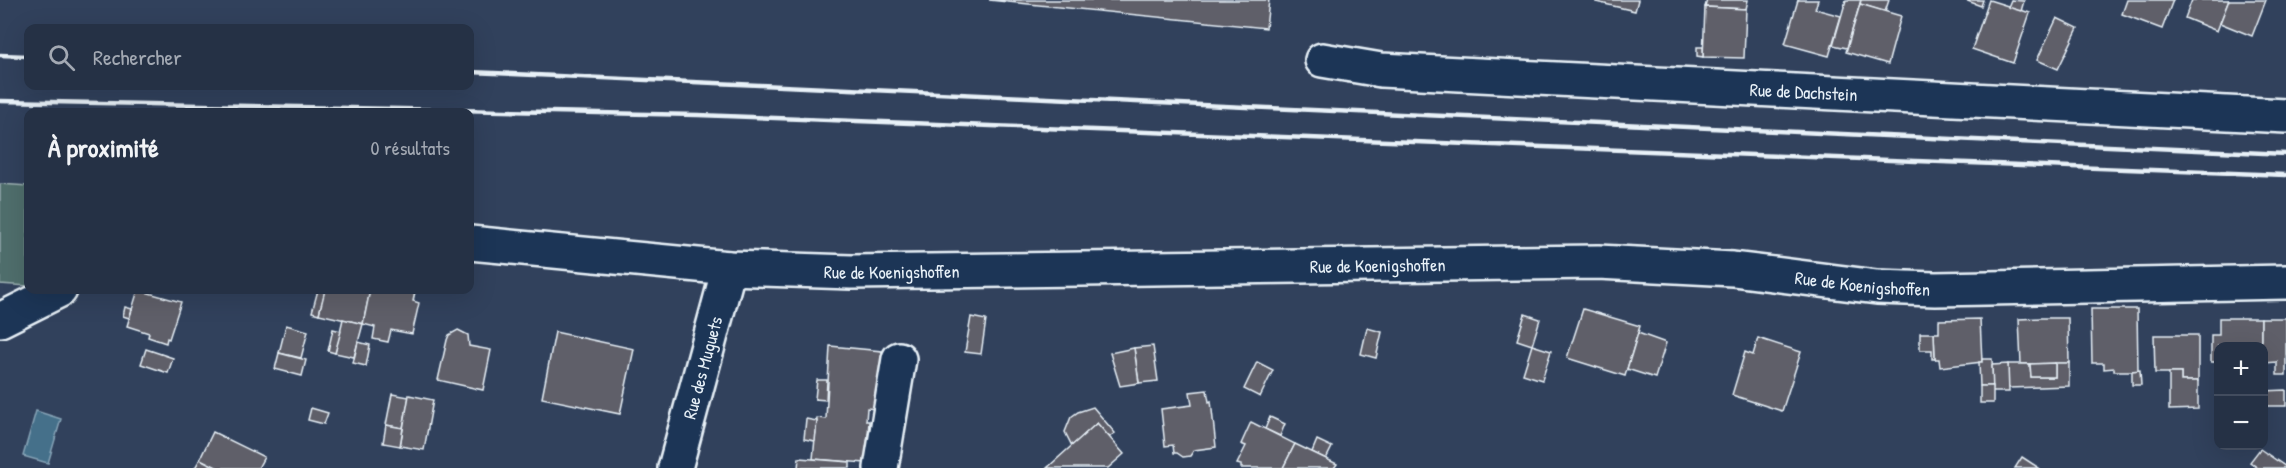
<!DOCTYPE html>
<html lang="fr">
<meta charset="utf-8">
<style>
body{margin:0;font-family:"Patrick Hand",sans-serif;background:#2d394c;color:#f1f3f6}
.controls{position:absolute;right:18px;bottom:18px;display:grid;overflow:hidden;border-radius:12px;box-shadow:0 6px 24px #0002}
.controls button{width:54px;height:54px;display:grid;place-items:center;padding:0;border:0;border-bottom:2px solid #424c5e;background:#253145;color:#f1f3f6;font:30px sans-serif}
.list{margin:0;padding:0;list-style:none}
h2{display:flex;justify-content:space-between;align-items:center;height:78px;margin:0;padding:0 24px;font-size:26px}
h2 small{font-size:20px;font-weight:400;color:#a3a9b3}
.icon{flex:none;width:33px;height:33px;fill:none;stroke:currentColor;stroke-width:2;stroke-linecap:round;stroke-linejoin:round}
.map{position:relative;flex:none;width:2286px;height:468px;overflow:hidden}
.search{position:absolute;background:#253145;box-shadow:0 6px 24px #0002;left:24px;top:24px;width:450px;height:66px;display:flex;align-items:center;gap:15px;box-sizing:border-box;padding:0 21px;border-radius:12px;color:#a3a9b3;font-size:22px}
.panel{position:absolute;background:#253145;box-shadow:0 6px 24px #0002;left:24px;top:108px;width:450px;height:186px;border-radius:12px}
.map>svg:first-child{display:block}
.green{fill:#506e6c;stroke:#9cb0b2;stroke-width:1.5}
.water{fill:#446f8a;stroke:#86a3b6;stroke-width:1.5}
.building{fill:#5f5e69;stroke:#e8f1f8;stroke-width:1.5}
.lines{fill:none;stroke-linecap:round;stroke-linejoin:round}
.minor-casing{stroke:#e8f1f8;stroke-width:38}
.minor{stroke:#1d3557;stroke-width:33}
.rail{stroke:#e8f1f8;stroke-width:4.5}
.labels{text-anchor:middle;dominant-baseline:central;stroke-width:4.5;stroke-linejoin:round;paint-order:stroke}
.street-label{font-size:18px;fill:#e8f1f8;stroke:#1d3557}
</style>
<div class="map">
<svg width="2286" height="468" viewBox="0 0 2286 468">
<rect width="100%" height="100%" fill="#31415c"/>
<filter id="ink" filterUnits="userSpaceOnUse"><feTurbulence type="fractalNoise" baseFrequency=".0167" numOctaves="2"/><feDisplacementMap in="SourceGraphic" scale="12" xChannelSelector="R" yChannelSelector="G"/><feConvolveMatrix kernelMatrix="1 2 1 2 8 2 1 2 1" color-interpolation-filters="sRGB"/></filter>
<g filter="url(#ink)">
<path class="green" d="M0 184 28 186V286L0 284Z"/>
<path class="water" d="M36 411 61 419 48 463 23 456Z"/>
<g class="building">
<path d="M989 0H1269L1266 28Z"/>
<path d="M1597 0H1638L1635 11 1596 2Z"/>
<path d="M1707 0H1748L1746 9 1705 7Z"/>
<path d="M1798 0H1818L1815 9 1841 16 1829 56 1785 44Z"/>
<path d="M1846 0H1861L1847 48 1833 45Z"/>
<path d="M1861 0H1889L1885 12 1860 4Z"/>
<path d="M1965 0H1983L1981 6Z"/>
<path d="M1989 0 2030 13 2013 63 1972 49Z"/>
<path d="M2011 0 2024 1 2021 11 2008 7Z"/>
<path d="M2127 0H2173L2162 29 2122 14Z"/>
<path d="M2192 0H2229L2217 31 2185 18Z"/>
<path d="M2229 0H2266L2252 36 2220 23Z"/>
<path d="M1860 4 1901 16 1888 64 1846 52Z"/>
<path d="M1705 7 1746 9 1744 58 1703 57Z"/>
<path d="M2057 18 2078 28 2058 69 2037 60Z"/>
<path d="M1697 47H1703V57L1697 56Z"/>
<path d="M138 290 181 302 169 339 167 338 166 343 148 337 149 333 127 326Z"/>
<path d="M318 290 325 292 319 314 312 312Z"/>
<path d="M325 290H370L363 324 319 314Z"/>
<path d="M370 290H404L415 292 413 301 419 303 412 334 391 330 388 342 373 339 375 327 363 324Z"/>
<path d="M125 307 132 309 129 318 123 316Z"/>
<path d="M1583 309 1640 326 1625 376 1567 358Z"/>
<path d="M2091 309H2137L2138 371H2114V368L2104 369V363H2092Z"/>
<path d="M1525 314 1540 319 1532 345 1517 340Z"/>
<path d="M971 317 986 320 981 354 965 352Z"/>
<path d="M2041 318H2068L2069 363 2021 364 2019 319Z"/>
<path d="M2219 318H2261V346H2218V362H2211V335H2219Z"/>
<path d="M2261 318H2286V375H2277V362L2264 363V346H2261Z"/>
<path d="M343 319 363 324 354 357 335 353Z"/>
<path d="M1980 319 1982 362 1940 367 1939 359H1935L1934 333H1939V320Z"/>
<path d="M286 325 308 331 301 358 279 353Z"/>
<path d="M1367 328 1382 332 1376 358 1361 354Z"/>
<path d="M333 329 341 331 335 353 328 351Z"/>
<path d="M458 330 468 335 469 346 491 350 483 390 438 380 447 340 449 335Z"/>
<path d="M555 332 634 349 620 414 542 398Z"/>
<path d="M1638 333 1666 343 1655 378 1627 369Z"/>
<path d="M1920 333H1934L1935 359H1932V350H1920Z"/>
<path d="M2154 335H2198V381H2181V373H2155Z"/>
<path d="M1758 338 1801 352 1782 411 1732 395 1745 352 1753 355Z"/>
<path d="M358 342 370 345 366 366 353 363Z"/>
<path d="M1532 345 1551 351 1542 380 1523 374Z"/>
<path d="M830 346 882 351 877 409 867 408 866 421H869L866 463 813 459 817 418 826 419Z"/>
<path d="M1153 346 1158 381 1139 383 1134 348Z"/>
<path d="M1134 348 1139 383 1120 386 1110 353Z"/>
<path d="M146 349 173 358 168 373 141 364Z"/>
<path d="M279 353 306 360 302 376 275 369Z"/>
<path d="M1982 359H1992L1993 386H1980L1979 362H1982Z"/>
<path d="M1257 362 1273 370 1260 397 1244 389Z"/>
<path d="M2055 363H2069V386L2008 388V364H2030L2031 377H2055Z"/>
<path d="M2055 363V377H2031L2030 364Z"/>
<path d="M2008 364 2009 392H1993L1992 365Z"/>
<path d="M2140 370 2141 385H2132V371Z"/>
<path d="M2169 373H2181V381H2198V409L2169 410Z"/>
<path d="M817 380H827L826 400 815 399Z"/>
<rect x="1980" y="386" width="13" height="17"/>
<path d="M1207 390 1209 402 1211 401 1216 447 1194 450 1190 456 1183 457 1177 453H1174L1173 445 1165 446 1161 409 1192 405 1190 392Z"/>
<path d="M2286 390V406H2264V391Z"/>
<path d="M392 394 409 397 403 428 386 425Z"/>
<path d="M409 395 433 400 424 450 400 446Z"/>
<path d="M1093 407 1115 433 1109 437 1097 423 1072 446 1065 432 1071 417 1078 412Z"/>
<path d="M311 408 328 413 324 424 308 420Z"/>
<path d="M1270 417 1285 424 1280 436 1265 429Z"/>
<path d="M806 419 817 421 815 441 804 439Z"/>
<path d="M1251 422 1295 444 1283 468H1241V465L1237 464 1246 446 1241 444Z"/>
<path d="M1097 423 1124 454 1108 468H1047Z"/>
<path d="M386 425 403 428 400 446 383 443Z"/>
<path d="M213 432 264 457 258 468H218L200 459Z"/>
<path d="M1317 440 1332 447 1326 459 1312 452Z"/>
<path d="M1295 444 1337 464 1334 468H1283Z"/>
<path d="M2260 449 2286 467V468H2258L2250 462Z"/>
<path d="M2022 457 2039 468H2015Z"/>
<path d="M799 458 850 462V468H798Z"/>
<path d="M200 459 218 468H195Z"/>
</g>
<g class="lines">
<g class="minor-casing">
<g id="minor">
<path id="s1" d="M1322 60 1381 70 2286 116"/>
<path id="s2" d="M470 243 729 268 851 272 1598 262 1733 269 1877 287 1935 289 2286 282"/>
<path d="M0 320 60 290"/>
<path id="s3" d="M675 468 729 268"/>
<path d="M881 468 899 359"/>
</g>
</g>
<use href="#minor" class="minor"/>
<g class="rail">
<path d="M0 55 28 56"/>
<path d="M470 72 2286 154"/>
<path d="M0 101 698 115 2286 175"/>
</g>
</g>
</g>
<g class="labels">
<g class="street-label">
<text stroke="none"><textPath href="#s1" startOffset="483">Rue de Dachstein</textPath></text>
<text stroke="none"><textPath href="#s2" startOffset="909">Rue de Koenigshoffen</textPath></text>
<text stroke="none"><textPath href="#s2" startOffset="423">Rue de Koenigshoffen</textPath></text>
<text stroke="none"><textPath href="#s2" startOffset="1395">Rue de Koenigshoffen</textPath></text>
<text stroke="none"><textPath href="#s3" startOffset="104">Rue des Muguets</textPath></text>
</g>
</g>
</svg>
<div class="controls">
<button>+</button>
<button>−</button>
</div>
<div class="search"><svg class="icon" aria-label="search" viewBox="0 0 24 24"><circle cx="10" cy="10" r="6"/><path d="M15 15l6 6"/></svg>Rechercher</div>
<section class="panel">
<h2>À proximité<small>0 résultats</small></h2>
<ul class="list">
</ul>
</section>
</div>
